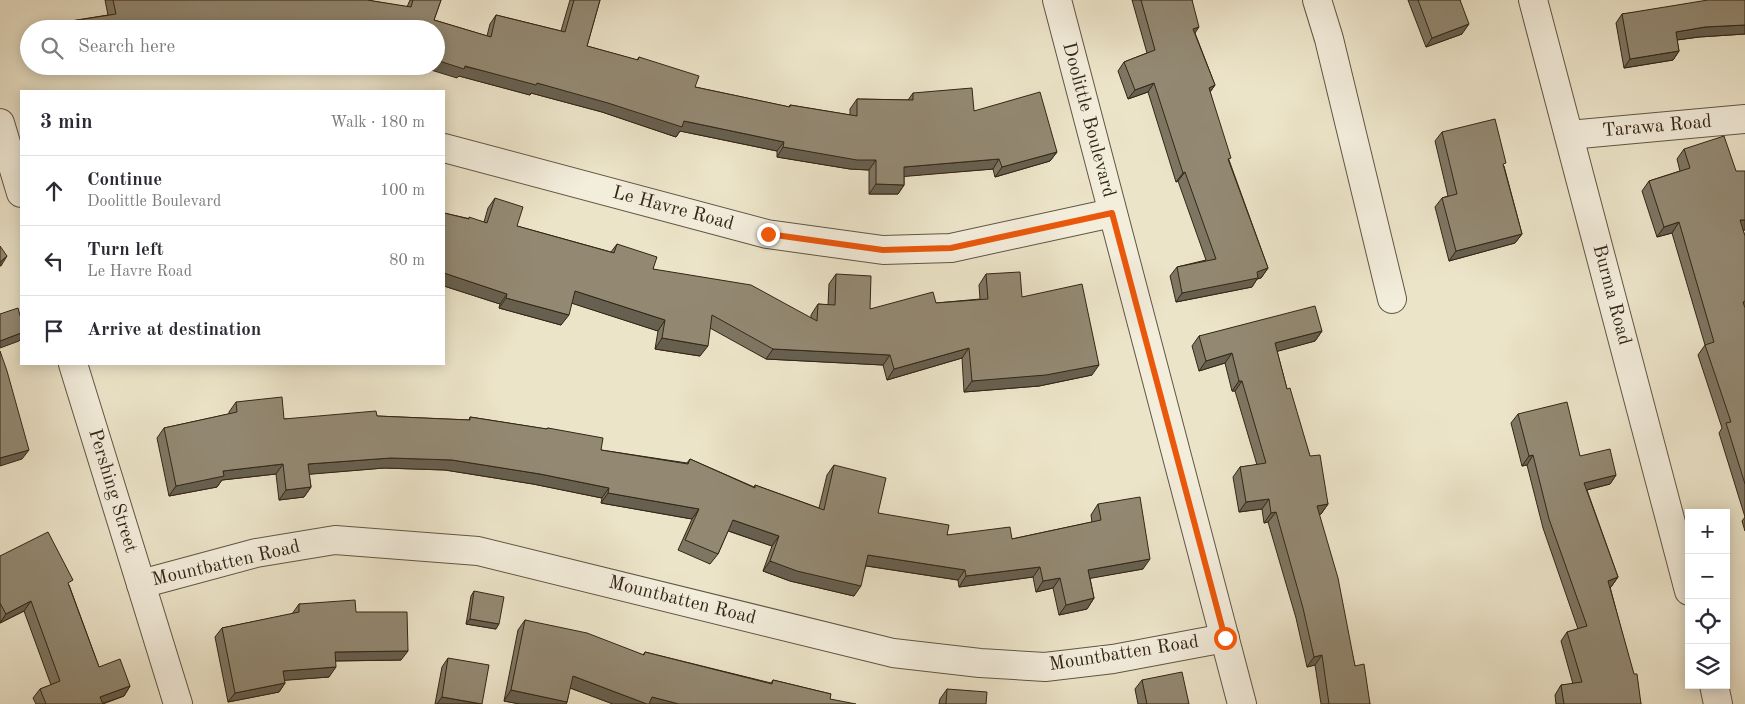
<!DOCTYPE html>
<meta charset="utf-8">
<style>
body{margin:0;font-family:"Old Standard TT",serif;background:#f7f7f7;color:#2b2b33}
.controls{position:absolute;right:15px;bottom:15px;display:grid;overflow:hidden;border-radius:0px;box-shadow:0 2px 12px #0003}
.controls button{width:45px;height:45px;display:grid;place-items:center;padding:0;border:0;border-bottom:1px solid #e1e1e2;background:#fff;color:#2b2b33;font:25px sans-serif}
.stop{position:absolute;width:15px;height:15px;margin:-11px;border:4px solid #ea580c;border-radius:50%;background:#fff}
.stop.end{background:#ea580c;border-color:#fff;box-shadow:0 1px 5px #0008}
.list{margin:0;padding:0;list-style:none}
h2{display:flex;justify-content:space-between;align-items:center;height:65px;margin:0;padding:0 20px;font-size:21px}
h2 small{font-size:16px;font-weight:400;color:#7c7c81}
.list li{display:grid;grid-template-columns:32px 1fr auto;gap:15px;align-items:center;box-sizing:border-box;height:70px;padding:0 20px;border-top:1px solid #e1e1e2}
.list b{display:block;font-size:19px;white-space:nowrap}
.list p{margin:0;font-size:16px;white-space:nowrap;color:#7c7c81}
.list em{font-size:16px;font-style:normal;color:#7c7c81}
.icon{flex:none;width:28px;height:28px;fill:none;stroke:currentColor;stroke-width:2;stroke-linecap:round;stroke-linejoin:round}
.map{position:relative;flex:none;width:1745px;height:704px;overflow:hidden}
.search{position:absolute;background:#fff;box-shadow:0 2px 12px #0003;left:20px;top:20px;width:425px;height:55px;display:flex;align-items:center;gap:12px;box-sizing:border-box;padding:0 18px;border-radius:28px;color:#7c7c81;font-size:19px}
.panel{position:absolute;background:#fff;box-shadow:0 2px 12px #0003;left:20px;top:90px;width:425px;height:275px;border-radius:0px}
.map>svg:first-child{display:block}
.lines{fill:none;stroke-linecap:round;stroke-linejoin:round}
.minor-casing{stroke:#615642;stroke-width:30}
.minor{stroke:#f3eddc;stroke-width:28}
.wall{fill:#7e7663;stroke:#332615}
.shaded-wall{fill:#676050;stroke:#332615}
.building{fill:#938973;stroke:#332615}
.route{stroke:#ea580c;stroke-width:6}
.labels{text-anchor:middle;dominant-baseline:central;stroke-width:4;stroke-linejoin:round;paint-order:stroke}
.street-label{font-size:19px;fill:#332615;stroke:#f3eddc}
</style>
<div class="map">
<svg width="1745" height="704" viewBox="0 0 1745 704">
<rect width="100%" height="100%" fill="#ece4c9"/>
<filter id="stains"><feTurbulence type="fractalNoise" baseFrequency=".004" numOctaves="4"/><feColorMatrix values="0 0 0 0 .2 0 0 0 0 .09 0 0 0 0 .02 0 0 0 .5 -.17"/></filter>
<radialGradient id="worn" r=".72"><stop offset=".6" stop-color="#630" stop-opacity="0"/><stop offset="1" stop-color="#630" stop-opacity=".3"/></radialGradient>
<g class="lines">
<g class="minor-casing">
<g id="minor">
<path d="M1057 0 1242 704"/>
<path d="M1317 0 1329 39 1392 299"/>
<path d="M1533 0 1689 591"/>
<path d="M0 123 21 193"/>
<path d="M1569 135 1745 119"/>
<path d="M444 148 767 234 883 250 951 248 1112 213"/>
<path d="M73 364 178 704"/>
<path d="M141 584 256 553 335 540 478 551 893 653 980 663 1045 667 1113 659 1225 638"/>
<path d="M1714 685 1718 704"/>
</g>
</g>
<use href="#minor" class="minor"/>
</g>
<g class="wall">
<path d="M105 0H367L407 7 410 0H441L434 20 487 36 490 24 496 15 561 31 570 0H600L587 46 637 60 639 57 695 87 789 107 790 105 850 115V109L857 99 908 100 913 93 974 111 1057 152 1050 161 995 177 993 169 904 176V185L898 194H869V170L850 169 777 157V151L680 131 676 137 602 112 531 93 530 95 459 76 457 78 436 29H38L40 26 108 15Z"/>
<path d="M1132 0H1192L1195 33 1215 85 1210 92 1229 160 1268 268 1261 278 1257 279 1252 287 1176 302 1170 276 1177 267 1206 260 1178 181 1176 182 1148 92 1128 99 1118 71 1124 62 1147 53Z"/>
<path d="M1408 0H1460L1462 34 1426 47Z"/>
<path d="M1745 0V34L1699 37 1677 40 1679 51 1673 60 1624 68 1616 23 1622 14Z"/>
<path d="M39 66H82L40 73Z"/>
<path d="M1442 132 1504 166 1522 234 1515 243 1449 261 1435 207 1442 198 1448 196 1435 141Z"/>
<path d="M1684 149 1745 230H1743L1745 236V517L1719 433 1722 428 1698 355 1705 345 1672 233 1657 237 1642 191 1649 181 1680 171 1677 159Z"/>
<path d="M495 198 517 226 611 252 617 244 653 269 811 318V315L818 304 828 305 829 284 836 274 870 309 980 299 979 285 986 274 1022 297 1092 375 1039 386 964 392 962 358 887 380 883 365 766 359 710 328 700 356 655 349 658 331 572 303 561 325 499 308 500 304 444 286V213L484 222 488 208Z"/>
<path d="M1322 331 1315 341 1277 351 1287 389 1310 456 1328 504 1321 514H1319L1355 666 1370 704H1321L1315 665 1307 667 1296 618 1268 522 1264 523 1262 509 1239 512 1233 477 1240 467 1257 465 1235 391H1232L1225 363 1199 371 1192 346 1199 336Z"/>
<path d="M236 402 284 419 377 416 469 420 470 417 546 429 548 428 601 450 687 463 690 459 754 487 755 485 819 508 827 475 834 465 878 513 947 535 1012 539 1092 522 1091 515 1098 504 1143 569 1090 578 1094 598 1087 609 1059 615 1053 588 1036 592 1033 577 959 587 958 580 866 566 854 596 790 581 763 571 772 546 728 531 718 554 710 564 678 550 692 519 601 503 602 498 533 484 445 470 384 468 309 474 311 487 304 497 279 500 276 474 222 480 217 487 169 496 157 438 164 428 229 414V412Z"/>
<path d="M1518 414 1580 456 1616 475 1610 484 1587 490 1618 577 1611 587H1610L1641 704H1556L1555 695 1561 685 1573 684 1561 641 1567 632 1578 629 1543 528 1527 465 1522 466 1511 423Z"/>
<path d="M1745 517V531L1742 521Z"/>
<path d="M0 556 69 585 99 667 130 686 124 696 103 704H36L33 698 40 689 51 685 24 611 0 623Z"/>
<path d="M474 591 496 629 466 624 471 596Z"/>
<path d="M299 604 356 612 401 660 335 661 329 677 284 680 285 683 279 692 228 702 215 637 222 628 292 614Z"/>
<path d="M525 620 643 655 645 652 771 683 773 680 831 694 613 704 570 688 567 702 566 704H520L504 701 518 630Z"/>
<path d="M448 658 482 704H435L442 667Z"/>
<path d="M1142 680 1189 704H1138L1135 689Z"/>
<path d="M947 689 986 704H939L940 699Z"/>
</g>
<g class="shaded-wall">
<path d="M1469 24 1462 34 1426 47 1432 38Z"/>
<path d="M1745 25V34L1699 37 1669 41 1676 32 1705 27Z"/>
<path d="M1199 27 1193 36V29Z"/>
<path d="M1679 51 1673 60 1624 68 1630 59Z"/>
<path d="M436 60 537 83 684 121 784 142 777 151 680 131 676 137 602 112 531 93 530 95 459 76 457 78 418 66H436Z"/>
<path d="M45 66H82L40 73Z"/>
<path d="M1154 83 1148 92 1128 99 1135 90Z"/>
<path d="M1215 85 1208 95 1209 88Z"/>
<path d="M783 147 876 160 869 170 850 169 777 157Z"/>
<path d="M1057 152 1050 161 995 177 1002 167Z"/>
<path d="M999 159 993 169 898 177 904 167Z"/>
<path d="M1185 172 1178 181 1176 182 1183 173Z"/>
<path d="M876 184 904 185 898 194H869Z"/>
<path d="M1740 220H1745V230H1733Z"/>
<path d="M1679 222 1672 233 1657 237 1664 227Z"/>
<path d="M1522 234 1515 243 1449 261 1456 251Z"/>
<path d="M7 256 1 266H0V262Z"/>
<path d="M1268 268 1261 278 1257 279 1252 287 1176 302 1182 293Z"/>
<path d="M444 273 507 294 500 304 444 286Z"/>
<path d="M575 291 665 320 658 331 568 302Z"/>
<path d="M506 298 569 315 561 325 499 308Z"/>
<path d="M1322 331 1315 341 1268 354 1275 343Z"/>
<path d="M21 333V338L19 341 0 348V341Z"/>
<path d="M662 338 708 346 700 356 655 349Z"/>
<path d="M969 348 962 358 887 380 894 369Z"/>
<path d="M773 349 890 355 883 365 766 359Z"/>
<path d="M1232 353 1225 363 1199 371 1206 361Z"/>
<path d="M1099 365 1092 375 1039 386 964 392 972 381Z"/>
<path d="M1239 381H1242L1235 391H1232Z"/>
<path d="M29 450 22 459 0 466V458Z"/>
<path d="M1533 455 1527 465 1522 466 1529 456Z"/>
<path d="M391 458 452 460 540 474 609 488 602 498 533 484 445 470 384 468 301 475 308 464Z"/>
<path d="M283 464 276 474 222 480 217 487 169 496 176 486 223 471Z"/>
<path d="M1616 475 1610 484 1578 492 1584 483Z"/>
<path d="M311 487 304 497 279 500 286 490Z"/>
<path d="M608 493 699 509 692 519 601 503Z"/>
<path d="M1269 499 1262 509 1239 512 1246 502Z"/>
<path d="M1328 504 1321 514 1310 516 1317 506Z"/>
<path d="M1276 512 1268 522 1264 523 1271 513Z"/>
<path d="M733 520 779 536 772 546 726 530Z"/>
<path d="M868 555 965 570 958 580 861 565Z"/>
<path d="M1150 559 1143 569 1081 580 1088 570Z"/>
<path d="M770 561 861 586 854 596 790 581 763 571Z"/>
<path d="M1040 567 1033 577 959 587 966 576Z"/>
<path d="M1618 577 1611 587 1602 590 1608 581Z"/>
<path d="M1060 578 1053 588 1036 592 1043 581Z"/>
<path d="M1094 598 1087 609 1059 615 1066 605Z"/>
<path d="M31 601 24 611 0 623 6 614Z"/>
<path d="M470 619 499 624 496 629 466 624Z"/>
<path d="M408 651 401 660 328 661 335 652Z"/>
<path d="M1322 655 1315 665 1307 667 1314 657Z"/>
<path d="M336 667 329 677 276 681 283 671Z"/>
<path d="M573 676 647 704H613L565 686Z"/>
<path d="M285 683 279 692 228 702 235 693Z"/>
<path d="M130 686 124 696 101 704 100 697Z"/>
<path d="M511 690 567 702 566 704H520L504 701Z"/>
<path d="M442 697 481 704H437Z"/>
<path d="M652 697 679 704H647Z"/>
</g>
<g class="building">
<path d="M113 0H367L411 7 413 0H441L434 20 491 37 496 15 565 32 574 0H600L587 46 638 60 639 57 699 76 695 87 790 107V105L857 116V99L913 100V93L972 88 974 111 1040 92 1057 152 1002 167 999 159 904 167V185L876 184V160H857L783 147 784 142 684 121 682 127 608 103 537 83 536 85 465 66 464 69 436 60V29H41L40 26 116 14Z"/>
<path d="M1141 0H1192L1199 27 1193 29 1215 85 1209 88 1231 158 1228 159 1268 268 1257 272 1258 278 1182 293 1177 267 1216 259 1185 172 1183 173 1154 83 1135 90 1124 62 1155 50Z"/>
<path d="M1418 0H1460L1469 24 1432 38Z"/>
<path d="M1708 0H1745V25L1705 27 1676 32 1679 51 1630 59 1622 14Z"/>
<path d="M1495 119 1506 163 1503 164 1522 234 1456 251 1442 198 1457 194 1442 132Z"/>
<path d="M1724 136 1736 171H1745V220H1740L1745 236V301L1743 302 1745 308V484L1726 423 1731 422 1705 345 1714 342 1679 222 1664 227 1649 181 1690 168 1684 149Z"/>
<path d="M495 198 523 207 517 226 614 253 617 244 657 257 653 269 751 285 817 321 818 304 835 305 836 274 871 276 870 309 933 292 936 303 988 299 986 274 1020 272 1022 297 1082 284 1099 365 1046 375 972 381 969 348 894 369 890 355 773 349 712 315 708 346 662 338 665 320 575 291 569 315 506 298 507 294 444 273V213L469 219V217L487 223Z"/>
<path d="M0 246 7 256 0 262Z"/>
<path d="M1315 306 1322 331 1275 343 1287 389 1290 388 1310 456 1320 455 1328 504 1317 506 1338 578 1355 666 1364 664 1370 704H1329L1322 655 1314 657 1303 608 1276 512 1271 513 1269 499 1246 502 1240 467 1266 463 1242 381H1239L1232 353 1206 361 1199 336Z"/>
<path d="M18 308 21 319V333L0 341V314Z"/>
<path d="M0 351 7 371 29 450 0 458Z"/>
<path d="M282 397 284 419 376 411 377 416 470 420V417L547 429 548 428 603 438 601 450 688 464 690 459 755 488V485L824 510 834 465 886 478 878 513 949 525 947 535 1010 527 1012 539 1101 520 1098 504 1140 497 1150 559 1088 570 1094 598 1066 605 1060 578 1043 581 1040 567 966 576 965 570 868 555 861 586 797 571 770 561 779 536 733 520 718 554 685 540 699 509 608 493 609 488 540 474 452 460 391 458 308 464 311 487 286 490 283 464 223 471 224 476 176 486 164 428 237 412 236 402Z"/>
<path d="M1567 402 1580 456 1610 449 1616 475 1584 483 1618 577 1608 581 1634 674H1637L1641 704H1564L1561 685 1582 682 1567 632 1587 626 1549 519 1533 455 1529 456 1518 414Z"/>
<path d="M48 532 73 580 68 583 99 667 120 659 130 686 100 697 103 704H46L40 689 60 681 31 601 6 614 0 603V556Z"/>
<path d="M474 591 504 597 499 624 470 619Z"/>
<path d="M355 600 356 612H407L408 651 335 652 336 667 283 671 285 683 235 693 222 628 299 612V604Z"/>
<path d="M525 620 587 633 644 655 645 652 772 684 773 680 831 694 830 699 856 704H679L652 697 649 704H647L573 676 567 702 511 690Z"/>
<path d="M448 658 489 665 482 704 442 697Z"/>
<path d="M1182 672 1189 704H1147L1142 680Z"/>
<path d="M947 689 987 692 986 704H946Z"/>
</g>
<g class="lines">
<path class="route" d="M768 234 883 250 951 248 1112 213 1225 638"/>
</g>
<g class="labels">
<g class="street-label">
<text transform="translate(1088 120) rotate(75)">Doolittle Boulevard</text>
<text transform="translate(1657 127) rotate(-5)">Tarawa Road</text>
<text transform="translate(673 209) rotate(15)">Le Havre Road</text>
<text transform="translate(1611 295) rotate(75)">Burma Road</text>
<text transform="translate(112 491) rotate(73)">Pershing Street</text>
<text transform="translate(226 564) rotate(-13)">Mountbatten Road</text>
<text transform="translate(682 601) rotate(14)">Mountbatten Road</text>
<text transform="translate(1124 654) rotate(-9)">Mountbatten Road</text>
</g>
</g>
<rect width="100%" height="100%" filter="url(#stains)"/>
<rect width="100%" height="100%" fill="url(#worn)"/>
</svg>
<div class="controls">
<button>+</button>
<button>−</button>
<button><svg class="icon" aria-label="locate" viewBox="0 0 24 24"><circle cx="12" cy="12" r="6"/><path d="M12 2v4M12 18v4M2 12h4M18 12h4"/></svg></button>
<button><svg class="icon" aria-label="layers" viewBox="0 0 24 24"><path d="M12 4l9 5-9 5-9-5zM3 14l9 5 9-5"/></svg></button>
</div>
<div class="stop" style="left:1225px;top:638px"></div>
<div class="stop end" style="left:768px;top:234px"></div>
<div class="search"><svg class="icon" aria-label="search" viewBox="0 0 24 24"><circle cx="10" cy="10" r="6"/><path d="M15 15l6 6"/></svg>Search here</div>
<section class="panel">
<h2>3 min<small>Walk · 180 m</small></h2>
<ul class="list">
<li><svg class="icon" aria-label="ahead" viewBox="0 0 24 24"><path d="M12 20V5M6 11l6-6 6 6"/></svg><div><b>Continue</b><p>Doolittle Boulevard</p></div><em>100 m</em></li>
<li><svg class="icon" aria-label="left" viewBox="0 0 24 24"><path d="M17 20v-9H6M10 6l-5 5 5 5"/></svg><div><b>Turn left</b><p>Le Havre Road</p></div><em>80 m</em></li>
<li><svg class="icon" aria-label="arrive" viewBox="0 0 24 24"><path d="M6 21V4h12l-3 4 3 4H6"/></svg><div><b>Arrive at destination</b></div></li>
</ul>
</section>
</div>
